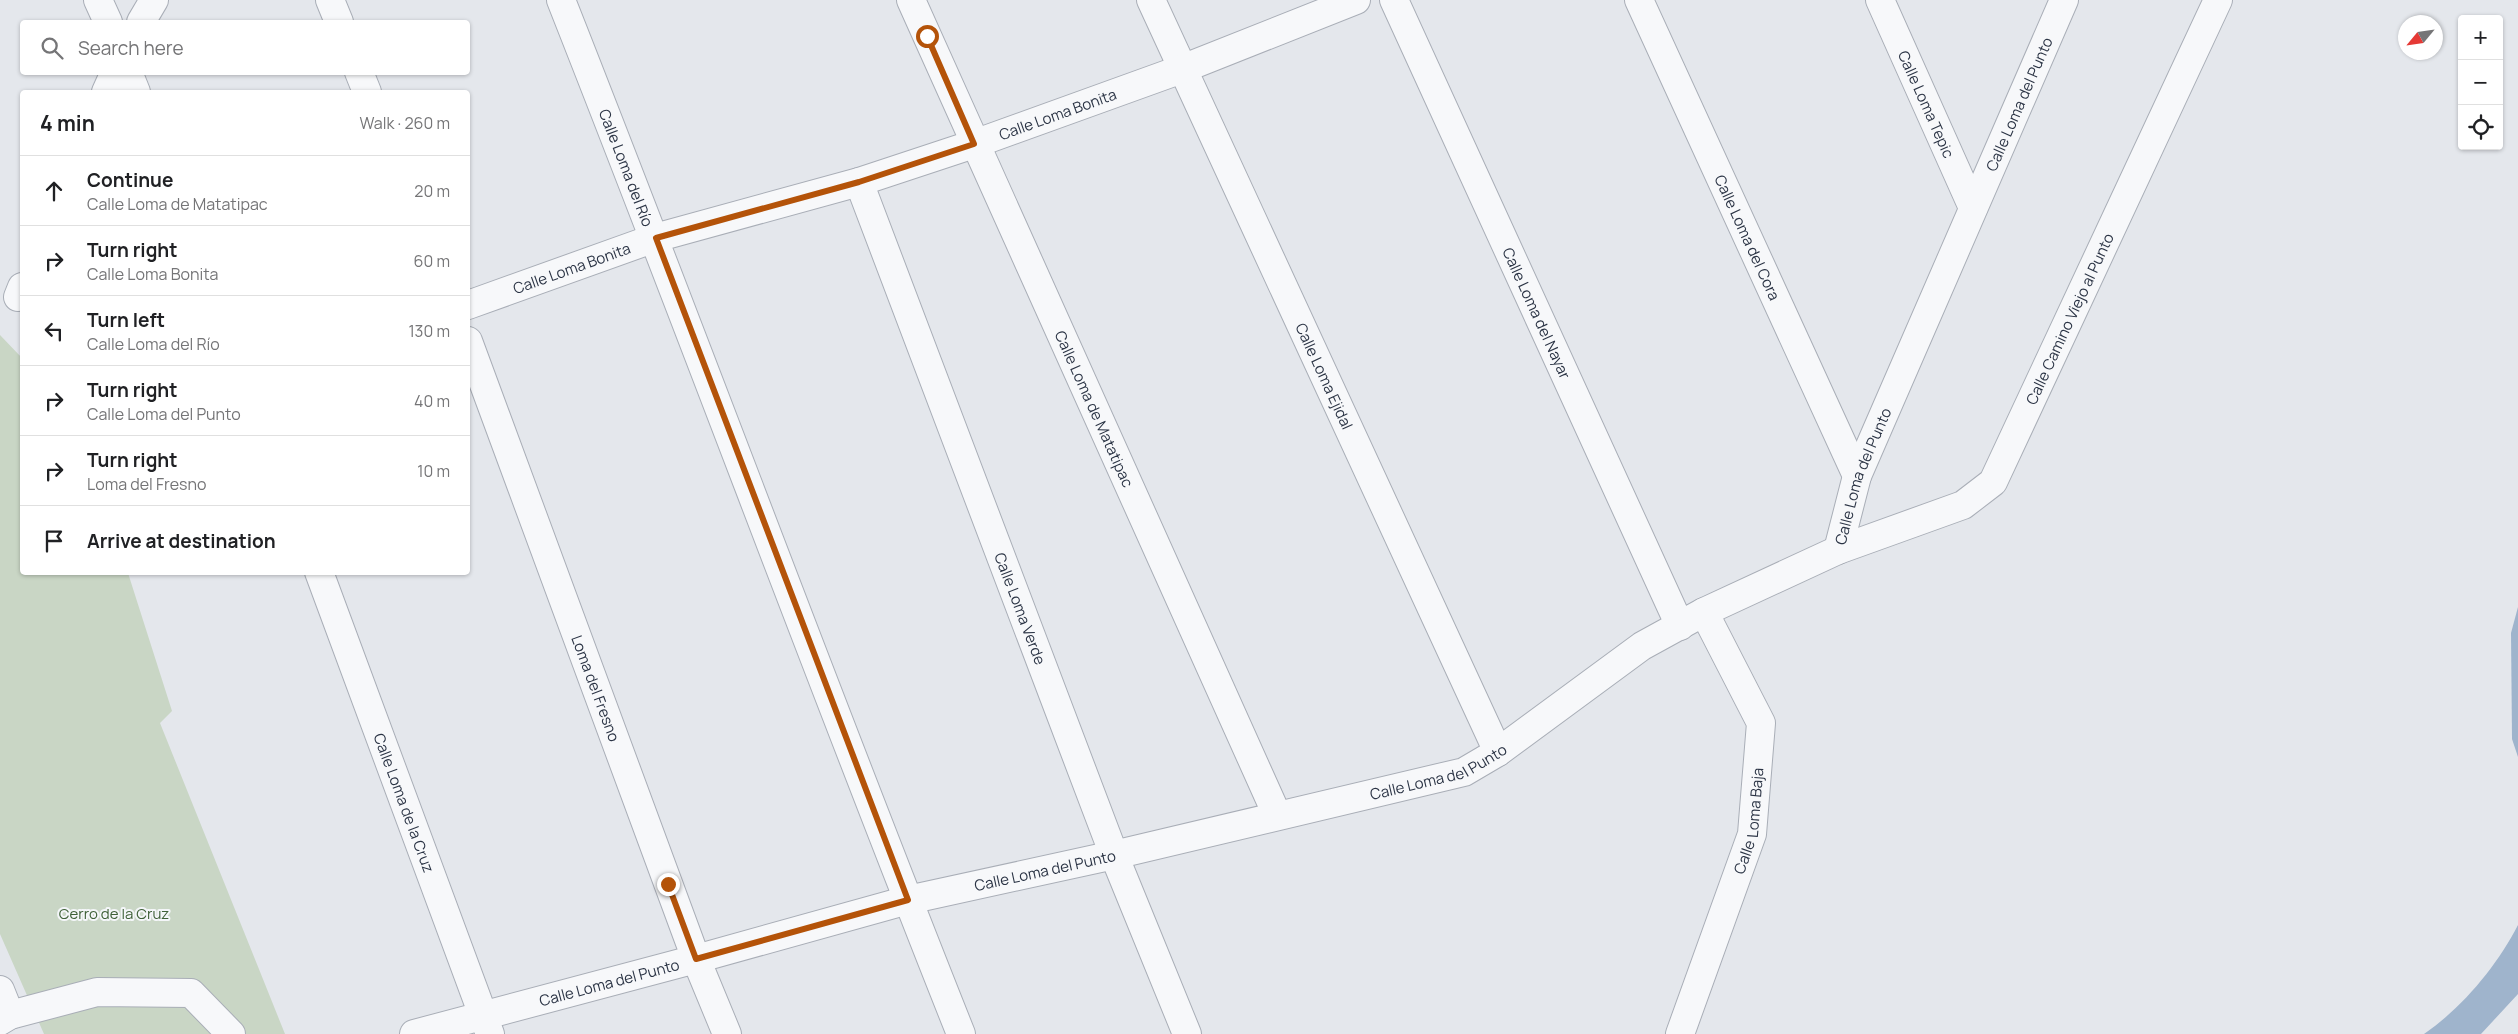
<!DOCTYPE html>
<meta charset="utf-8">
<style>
body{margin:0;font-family:Manrope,sans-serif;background:#f6f6f6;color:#202124}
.controls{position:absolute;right:15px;top:15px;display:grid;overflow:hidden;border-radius:5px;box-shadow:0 1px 4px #0004}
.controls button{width:45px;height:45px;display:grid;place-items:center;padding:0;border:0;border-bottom:1px solid #e0e0e0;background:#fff;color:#202124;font:25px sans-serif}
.compass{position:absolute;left:2398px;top:15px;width:45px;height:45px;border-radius:50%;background:#fff;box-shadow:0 1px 4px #0004;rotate:241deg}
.stop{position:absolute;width:15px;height:15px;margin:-11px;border:4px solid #b45309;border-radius:50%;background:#fff}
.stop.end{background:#b45309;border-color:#fff;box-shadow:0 1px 5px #0008}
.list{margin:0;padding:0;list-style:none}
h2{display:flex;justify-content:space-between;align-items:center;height:65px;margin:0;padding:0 20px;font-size:21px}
h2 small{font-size:16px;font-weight:400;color:#757577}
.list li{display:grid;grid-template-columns:32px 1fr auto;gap:15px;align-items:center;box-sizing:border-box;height:70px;padding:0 20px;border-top:1px solid #e0e0e0}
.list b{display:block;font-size:19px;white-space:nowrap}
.list p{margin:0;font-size:16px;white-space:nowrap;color:#757577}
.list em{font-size:16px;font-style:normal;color:#757577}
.icon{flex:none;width:28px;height:28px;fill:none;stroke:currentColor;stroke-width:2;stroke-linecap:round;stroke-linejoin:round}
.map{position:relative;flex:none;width:2518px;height:1034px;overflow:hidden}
.search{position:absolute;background:#fff;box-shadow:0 1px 4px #0004;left:20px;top:20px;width:450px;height:55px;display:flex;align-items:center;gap:12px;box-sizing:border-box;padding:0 18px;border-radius:5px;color:#757577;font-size:19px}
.panel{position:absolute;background:#fff;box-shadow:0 1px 4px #0004;left:20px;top:90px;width:450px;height:485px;border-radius:5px}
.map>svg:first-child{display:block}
.green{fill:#c9d6c5}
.water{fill:#9fb4cc}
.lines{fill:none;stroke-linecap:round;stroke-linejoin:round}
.street-casing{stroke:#a9aeb7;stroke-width:30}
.street{stroke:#f7f8fa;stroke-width:28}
.route{stroke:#b45309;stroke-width:6}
.labels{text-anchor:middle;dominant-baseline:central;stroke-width:4;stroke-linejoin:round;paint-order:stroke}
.street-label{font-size:15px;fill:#2b3445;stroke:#f4f6f9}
.park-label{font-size:15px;fill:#3f6138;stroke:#f4f6f9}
</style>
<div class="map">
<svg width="2518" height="1034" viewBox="0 0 2518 1034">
<rect width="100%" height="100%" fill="#e4e7ec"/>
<path class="green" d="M0 335 22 358V572L128 573 172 711 160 723 285 1034H44L0 934Z"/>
<g class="water">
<path d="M2518 607V757L2512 739 2511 633Z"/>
<path d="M2518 925V994L2481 1034H2424C2462 1008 2497 966 2518 925Z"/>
</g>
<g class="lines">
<g class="street-casing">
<g id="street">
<path d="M98 0 108 22"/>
<path d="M330 0 339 22"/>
<path id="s1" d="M561 0C697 344 824 691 961 1034"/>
<path id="s2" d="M911 0 1277 815"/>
<path id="s3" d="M1151 0 1498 752"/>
<path id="s4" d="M1394 0 1680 626"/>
<path id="s5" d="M1639 0 1857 476"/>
<path id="s6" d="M1880 0 1973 208"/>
<path d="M141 22 154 0"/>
<path d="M128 72 136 92"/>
<path d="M359 72 367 92"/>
<path d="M106 92 115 72"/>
<path id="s7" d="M859 182 1114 855 1187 1034"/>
<path d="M18 297 22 287"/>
<path id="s8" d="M468 305 655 238 859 182 974 144 1182 69 1356 0"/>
<path id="s9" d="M468 341 696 959 727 1034"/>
<path id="s10" d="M1838 550 1857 476 2064 0"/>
<path id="s11" d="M319 572 490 1034"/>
<path d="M0 990 10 1015"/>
<path d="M0 1021 10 1015 97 992 191 993 231 1034"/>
<path id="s12" d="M414 1034 696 959 908 900 1114 855 1464 772 1498 752 1642 646 1704 612 1838 550 1963 505 1993 482 2218 0"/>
<path id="s13" d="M1680 1034 1752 834 1761 723 1704 612"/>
</g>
</g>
<use href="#street" class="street"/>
</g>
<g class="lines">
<path class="route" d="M668 884 696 959 908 900 656 238 859 182 974 144 927 36"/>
</g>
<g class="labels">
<g class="street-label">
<text stroke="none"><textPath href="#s10" startOffset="482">Calle Loma del Punto</textPath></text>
<text stroke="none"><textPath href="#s6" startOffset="114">Calle Loma Tepic</textPath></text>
<text stroke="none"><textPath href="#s8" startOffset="620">Calle Loma Bonita</textPath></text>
<text stroke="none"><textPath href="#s1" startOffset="180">Calle Loma del Río</textPath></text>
<text stroke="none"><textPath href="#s5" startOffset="261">Calle Loma del Cora</textPath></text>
<text stroke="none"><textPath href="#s8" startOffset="110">Calle Loma Bonita</textPath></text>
<text stroke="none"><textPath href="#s4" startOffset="344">Calle Loma del Nayar</textPath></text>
<text stroke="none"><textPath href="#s12" startOffset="1870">Calle Camino Viejo al Punto</textPath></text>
<text stroke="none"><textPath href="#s3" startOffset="414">Calle Loma Ejidal</textPath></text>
<text stroke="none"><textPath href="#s2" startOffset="448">Calle Loma de Matatipac</textPath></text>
<text stroke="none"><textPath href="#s10" startOffset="78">Calle Loma del Punto</textPath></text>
<text stroke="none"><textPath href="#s7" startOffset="456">Calle Loma Verde</textPath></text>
<text stroke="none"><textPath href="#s9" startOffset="370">Loma del Fresno</textPath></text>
<text stroke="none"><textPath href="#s12" startOffset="1058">Calle Loma del Punto</textPath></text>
<text stroke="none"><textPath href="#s11" startOffset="246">Calle Loma de la Cruz</textPath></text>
<text stroke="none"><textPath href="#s13" startOffset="225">Calle Loma Baja</textPath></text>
<text stroke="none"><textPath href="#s12" startOffset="652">Calle Loma del Punto</textPath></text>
<text stroke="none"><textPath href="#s12" startOffset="202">Calle Loma del Punto</textPath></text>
</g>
<g class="park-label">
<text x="114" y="913">Cerro de la Cruz</text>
</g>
</g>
</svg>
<div class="controls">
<button>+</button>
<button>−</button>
<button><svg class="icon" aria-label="locate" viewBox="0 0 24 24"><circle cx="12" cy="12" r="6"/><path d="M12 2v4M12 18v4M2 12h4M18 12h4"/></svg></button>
</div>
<svg class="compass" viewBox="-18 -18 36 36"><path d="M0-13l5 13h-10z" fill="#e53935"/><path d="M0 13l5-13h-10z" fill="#757577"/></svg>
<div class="stop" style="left:927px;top:36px"></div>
<div class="stop end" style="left:668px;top:884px"></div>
<div class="search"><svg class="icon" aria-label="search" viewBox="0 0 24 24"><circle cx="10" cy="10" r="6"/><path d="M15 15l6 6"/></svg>Search here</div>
<section class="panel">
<h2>4 min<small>Walk · 260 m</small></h2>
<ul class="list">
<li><svg class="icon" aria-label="ahead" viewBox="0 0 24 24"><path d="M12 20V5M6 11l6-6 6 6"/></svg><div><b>Continue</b><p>Calle Loma de Matatipac</p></div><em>20 m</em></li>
<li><svg class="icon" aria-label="right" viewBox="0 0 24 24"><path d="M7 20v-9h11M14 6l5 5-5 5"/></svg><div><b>Turn right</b><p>Calle Loma Bonita</p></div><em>60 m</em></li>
<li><svg class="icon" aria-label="left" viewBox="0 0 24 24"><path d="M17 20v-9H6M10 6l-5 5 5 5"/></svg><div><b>Turn left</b><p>Calle Loma del Río</p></div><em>130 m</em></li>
<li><svg class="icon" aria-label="right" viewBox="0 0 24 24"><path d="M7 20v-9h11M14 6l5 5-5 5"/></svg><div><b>Turn right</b><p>Calle Loma del Punto</p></div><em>40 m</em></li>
<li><svg class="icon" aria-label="right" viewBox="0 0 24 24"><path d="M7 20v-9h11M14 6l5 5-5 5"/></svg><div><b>Turn right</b><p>Loma del Fresno</p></div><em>10 m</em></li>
<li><svg class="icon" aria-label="arrive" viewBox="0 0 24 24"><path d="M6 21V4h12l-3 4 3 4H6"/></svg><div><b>Arrive at destination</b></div></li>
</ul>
</section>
</div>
